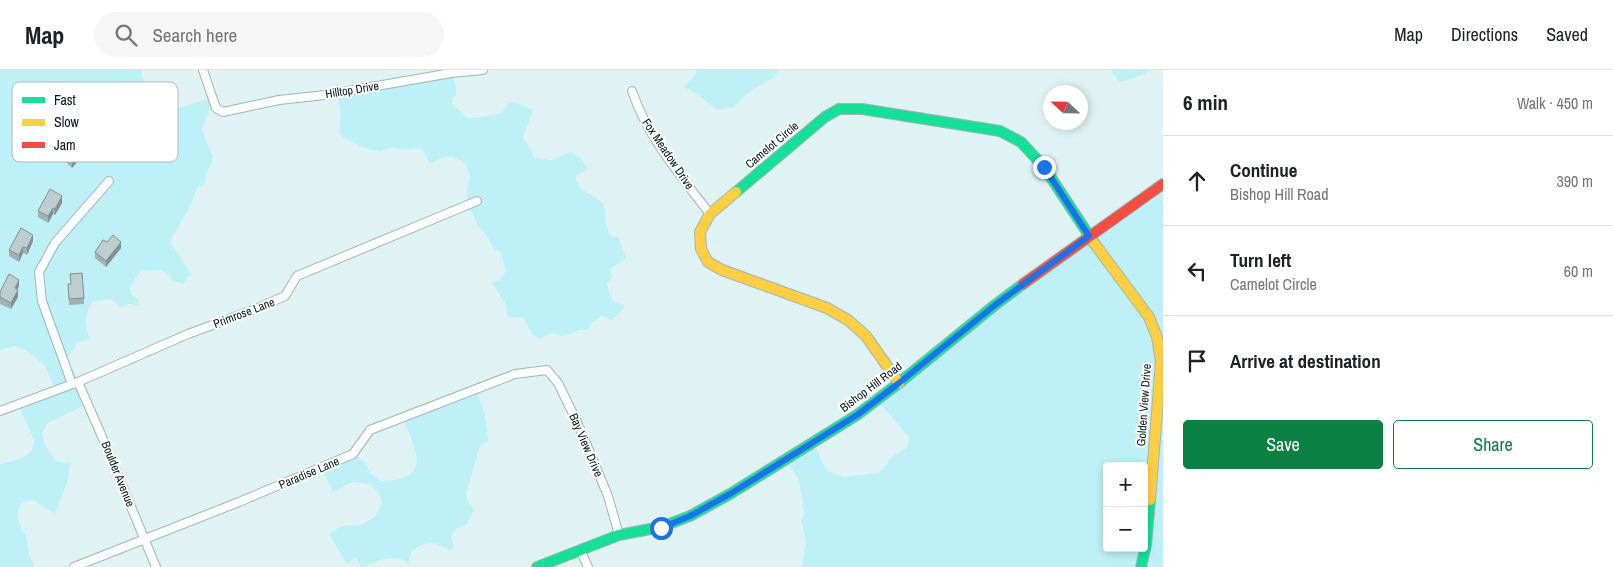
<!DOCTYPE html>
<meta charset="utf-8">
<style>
body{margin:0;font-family:"Archivo Narrow",sans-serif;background:#f6f6f6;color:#202124}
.controls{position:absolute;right:15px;bottom:15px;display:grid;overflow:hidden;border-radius:5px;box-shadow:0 2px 8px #0003}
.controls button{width:45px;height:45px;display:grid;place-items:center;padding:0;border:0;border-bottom:1px solid #e0e0e0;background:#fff;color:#202124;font:25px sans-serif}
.compass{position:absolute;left:1043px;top:15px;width:45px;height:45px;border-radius:50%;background:#fff;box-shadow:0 2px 8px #0003;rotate:292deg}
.stop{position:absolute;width:15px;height:15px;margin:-11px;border:4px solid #1a73e8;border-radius:50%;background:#fff}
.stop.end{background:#1a73e8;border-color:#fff;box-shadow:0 1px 5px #0008}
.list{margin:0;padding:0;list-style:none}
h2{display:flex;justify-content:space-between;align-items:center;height:65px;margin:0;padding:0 20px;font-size:21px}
h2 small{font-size:16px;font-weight:400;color:#757577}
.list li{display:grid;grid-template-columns:32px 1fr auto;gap:15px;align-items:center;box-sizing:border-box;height:90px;padding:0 20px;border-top:1px solid #e0e0e0}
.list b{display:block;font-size:19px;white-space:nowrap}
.list p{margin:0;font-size:16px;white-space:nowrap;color:#757577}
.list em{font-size:16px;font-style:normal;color:#757577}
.actions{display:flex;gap:10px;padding:15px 20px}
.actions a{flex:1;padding:11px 0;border:1px solid #0b8043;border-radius:5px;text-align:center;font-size:18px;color:#0b8043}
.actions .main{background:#0b8043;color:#fff}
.icon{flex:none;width:28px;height:28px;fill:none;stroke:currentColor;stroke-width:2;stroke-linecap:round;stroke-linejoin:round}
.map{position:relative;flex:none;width:1163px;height:497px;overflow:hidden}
header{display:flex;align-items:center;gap:30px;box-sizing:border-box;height:70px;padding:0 25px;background:#fff;border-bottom:1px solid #e0e0e0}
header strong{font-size:24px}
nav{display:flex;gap:28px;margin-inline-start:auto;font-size:18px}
.search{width:350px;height:45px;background:#f6f6f6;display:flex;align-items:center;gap:12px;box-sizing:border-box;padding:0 18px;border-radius:28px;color:#757577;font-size:19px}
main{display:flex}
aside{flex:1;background:#fff}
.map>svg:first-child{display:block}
.green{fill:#bdf1f7;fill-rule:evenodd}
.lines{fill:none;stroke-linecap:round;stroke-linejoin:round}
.street-casing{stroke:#a3b4b6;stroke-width:10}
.fast-casing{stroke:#a3b4b6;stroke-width:12}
.slow-casing{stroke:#a3b4b6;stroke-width:12}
.jam-casing{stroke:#a3b4b6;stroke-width:12}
.street{stroke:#fafdfe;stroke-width:8}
.fast{stroke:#16e098;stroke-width:10}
.slow{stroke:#ffcf43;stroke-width:10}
.jam{stroke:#f24e42;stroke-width:10}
.wall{fill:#a2b1b3}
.shaded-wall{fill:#849092}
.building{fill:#bcced0;stroke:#849092}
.route{stroke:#1a73e8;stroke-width:6}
.labels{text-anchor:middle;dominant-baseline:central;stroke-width:4;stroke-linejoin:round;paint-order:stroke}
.street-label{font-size:12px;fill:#06181a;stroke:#fff}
.key{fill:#fff;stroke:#b4baba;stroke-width:1}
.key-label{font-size:14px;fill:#06181a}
</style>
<header>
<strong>Map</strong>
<div class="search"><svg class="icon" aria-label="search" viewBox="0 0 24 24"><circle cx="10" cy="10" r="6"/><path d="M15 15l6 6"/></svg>Search here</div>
<nav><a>Map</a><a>Directions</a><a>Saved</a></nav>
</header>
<main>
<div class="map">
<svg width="1163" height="497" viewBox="0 0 1163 497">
<rect width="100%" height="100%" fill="#dff3f5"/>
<g class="green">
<path d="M0 0H142V7L149 20 154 38 162 43 168 42 211 28 213 32 202 59 213 88 206 104 205 114 197 118 191 134 170 172 192 205 188 206 183 214 172 210 169 204 161 200 140 201 130 217 131 224 138 230V235L129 234 121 237 111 229 93 231C83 246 86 253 89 270L78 272 68 287 87 334 48 353 42 362 44 373 54 390 65 393 71 391 68 409 55 444 33 430 21 433 17 446 22 461 26 465 29 483 35 497H0V394C14 391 35 387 34 370L18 334 54 317 45 296 26 280 15 276 0 280Z"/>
<path d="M696 0H779L773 8 752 20 733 37 718 40 698 25 684 17 696 3Z"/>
<path d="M1111 0H1152L1134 8 1119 12Z"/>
<path d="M453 3 457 24 452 28V34L467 48 483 47 502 43 508 33H517L533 40 523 67 535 88 551 90 570 82 582 89 587 99 576 107C575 122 596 124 603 134 608 143 602 157 613 168L618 166 626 188 609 200 612 206 607 214C610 227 611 233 625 235L619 244 612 250 602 246 591 253 588 260H579L571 264 562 266 551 263 540 269 532 265 527 255 523 248 508 247 505 233 492 213 500 210 506 201 501 183 493 178 486 164 479 157 467 132V118L470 108 467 96 463 91 452 87 441 88 430 94 422 79C410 78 406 82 393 77 390 78 385 80 381 81 369 81 348 71 339 64 341 48 341 40 337 24Z"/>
<path d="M1163 112V497H802L806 471 801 450 804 444 799 409 785 390 813 372 827 401 844 407 877 403 883 399 887 394 890 388 907 378 909 367 876 329ZM1107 396H1144V478H1107Z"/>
<path d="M476 319 485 345 488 371 480 376 466 423 468 432 474 438 467 454 457 458 451 466 454 477 449 480C433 470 426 471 411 482L408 493C405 491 401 489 397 488 390 487 370 492 364 497H361L356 487 347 494 329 464 341 456 361 455 375 447 382 432 379 423 370 414 352 412 333 422 321 397 353 384 365 392 370 403 380 411C434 410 416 382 403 348Z"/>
</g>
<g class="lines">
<g class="street-casing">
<g id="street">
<path d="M203 0 216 38 223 42 279 30 325 25 451 3 483 0"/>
<path d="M632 21C648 68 680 105 710 144"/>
<path d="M78 312 100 362 156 497"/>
<path d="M72 314 42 231 39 202 55 173 109 111"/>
<path d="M0 341 78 312 188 264 248 242 285 226 297 206 477 131"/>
<path d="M580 479 588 497"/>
<path d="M74 497 239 432 353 384 370 360 515 304 547 300 558 313 577 352 608 426 619 465"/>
</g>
</g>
<g class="fast-casing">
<g id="fast">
<path d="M736 122 825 47 839 39H862L1000 61 1021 72 1044 97 1094 173"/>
<path d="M537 497 619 465 661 457 690 446 730 424 857 345 899 313 995 235 1023 214"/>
<path d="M1141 497 1146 475 1150 430"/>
</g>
</g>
<g class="slow-casing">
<g id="slow">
<path d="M736 122 710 144 700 162 701 179 708 192 722 200 827 238 848 250 866 266 899 313"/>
<path d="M1094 173 1149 247 1157 267 1161 292 1150 430"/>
</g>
</g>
<g class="jam-casing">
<path id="jam" d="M1023 214 1163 114"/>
</g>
<use href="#street" class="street"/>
<use href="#fast" class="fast"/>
<use href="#slow" class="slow"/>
<use href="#jam" class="jam"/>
</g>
<g class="wall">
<path d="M90 81 82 92 79 90 72 98 64 90V84Z"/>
<path d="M62 133 55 145 53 144 48 153 38 147V141Z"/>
<path d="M33 171 27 185 23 183 19 192 9 186V180Z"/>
<path d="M107 172 121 178 106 197 95 188V182Z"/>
<path d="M68 214 84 228V234L69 235Z"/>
<path d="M19 216 17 220 18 227 11 239 0 234V222Z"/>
</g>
<g class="shaded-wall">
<path d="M90 75V81L82 92V86Z"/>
<path d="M79 84V90L72 98V91Z"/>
<path d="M62 126V133L55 145V139Z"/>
<path d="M53 138V144L48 153V146Z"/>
<path d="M33 165V171L27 185V178Z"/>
<path d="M121 172V178L106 197V191Z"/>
<path d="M23 177V183L19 192V185Z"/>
<path d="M19 210V216L15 224V218Z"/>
<path d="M18 220V227L11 239V233Z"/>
</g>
<g class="building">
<path d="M50 119 62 126 55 139 53 138 48 146 38 141Z"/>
<path d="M21 158 33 165 27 178 23 177 19 185 9 180Z"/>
<path d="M113 165 121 172 106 191 95 182 103 170 107 172Z"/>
<path d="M82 203 84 228 69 229 68 214H71L70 204Z"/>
<path d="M9 204 19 210 15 218 18 220 11 233 0 227V222Z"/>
</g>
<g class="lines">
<path class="route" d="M661 458 690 446 730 424 857 345 899 313 995 235 1089 166 1044 97"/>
</g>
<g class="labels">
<g class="street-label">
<text transform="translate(352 20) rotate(-9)">Hilltop Drive</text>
<text transform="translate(772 75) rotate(-40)">Camelot Circle</text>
<text transform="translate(668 84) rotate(56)">Fox Meadow Drive</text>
<text transform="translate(244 243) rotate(-21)">Primrose Lane</text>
<text transform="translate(871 317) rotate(-37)">Bishop Hill Road</text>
<text transform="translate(1144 335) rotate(-86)">Golden View Drive</text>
<text transform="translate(586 375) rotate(67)">Bay View Drive</text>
<text transform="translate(309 403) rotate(-23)">Paradise Lane</text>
<text transform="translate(118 404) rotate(68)">Boulder Avenue</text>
</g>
</g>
<rect x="12" y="12" width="166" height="80" rx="8" class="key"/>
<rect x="22" y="27" width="23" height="6" fill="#16e098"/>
<rect x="22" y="49" width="23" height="7" fill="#ffcf43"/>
<rect x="22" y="72" width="23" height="6" fill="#f24e42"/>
<g class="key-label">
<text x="54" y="35">Fast</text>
<text x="54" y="57">Slow</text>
<text x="54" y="80">Jam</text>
</g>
</svg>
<div class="controls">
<button>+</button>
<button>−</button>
</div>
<svg class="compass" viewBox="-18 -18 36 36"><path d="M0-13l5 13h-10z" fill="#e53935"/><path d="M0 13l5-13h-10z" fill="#757577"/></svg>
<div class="stop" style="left:661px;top:458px"></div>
<div class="stop end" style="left:1044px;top:97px"></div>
</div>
<aside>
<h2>6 min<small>Walk · 450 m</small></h2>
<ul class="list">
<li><svg class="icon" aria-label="ahead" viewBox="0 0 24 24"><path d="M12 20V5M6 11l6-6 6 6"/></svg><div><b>Continue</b><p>Bishop Hill Road</p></div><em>390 m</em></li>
<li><svg class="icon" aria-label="left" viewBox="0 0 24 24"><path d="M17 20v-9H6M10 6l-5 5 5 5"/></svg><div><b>Turn left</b><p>Camelot Circle</p></div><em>60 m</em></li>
<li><svg class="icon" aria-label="arrive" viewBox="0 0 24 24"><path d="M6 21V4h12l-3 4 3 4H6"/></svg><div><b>Arrive at destination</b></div></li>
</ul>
<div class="actions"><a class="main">Save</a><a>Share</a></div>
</aside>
</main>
